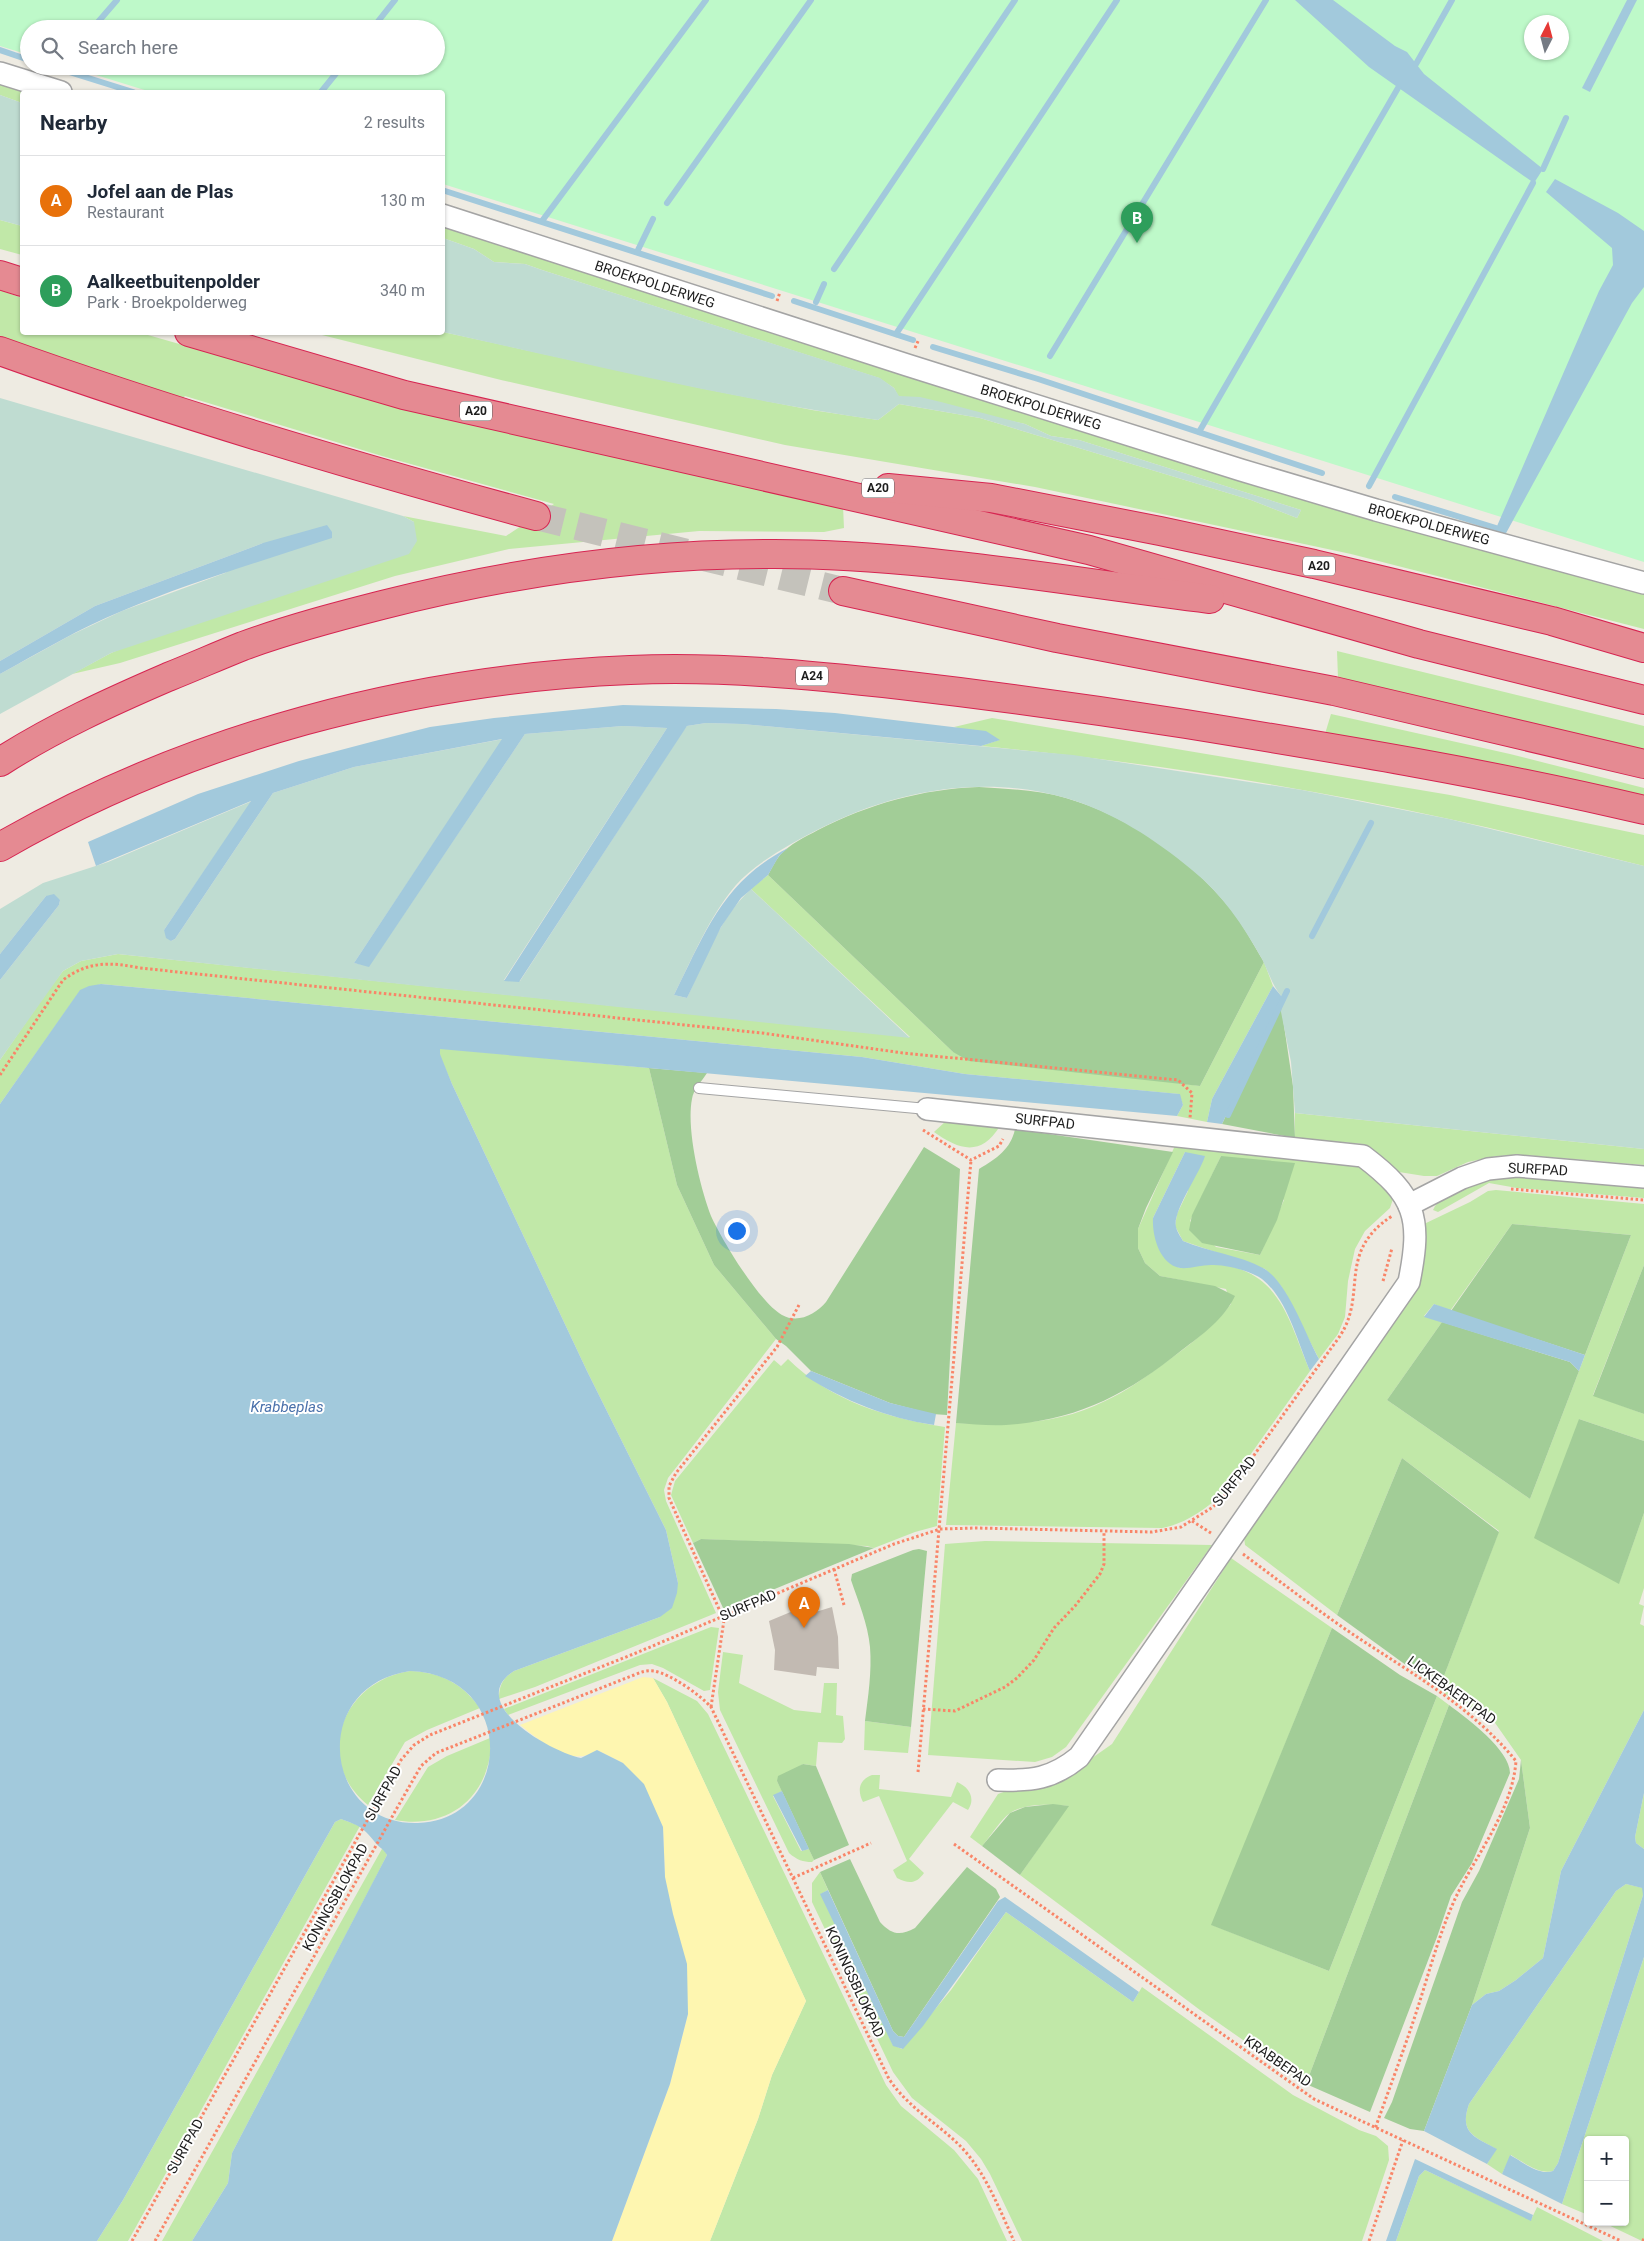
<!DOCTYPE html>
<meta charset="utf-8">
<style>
body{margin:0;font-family:Roboto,sans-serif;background:#f2f2f3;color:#1f2937}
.controls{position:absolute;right:15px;bottom:15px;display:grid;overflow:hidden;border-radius:5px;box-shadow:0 1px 4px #0004}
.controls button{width:45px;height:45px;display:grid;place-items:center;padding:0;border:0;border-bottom:1px solid #e0e1e3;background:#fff;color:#1f2937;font:25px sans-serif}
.compass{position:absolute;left:1524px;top:15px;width:45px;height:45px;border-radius:50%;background:#fff;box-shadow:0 1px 4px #0004;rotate:6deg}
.you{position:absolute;left:736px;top:1230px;width:18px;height:18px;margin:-12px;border:4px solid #fff;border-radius:50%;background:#1a73e8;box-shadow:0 0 0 8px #1a73e833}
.badge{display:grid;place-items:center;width:32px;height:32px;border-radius:50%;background:#c81401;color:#fff;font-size:16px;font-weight:700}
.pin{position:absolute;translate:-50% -41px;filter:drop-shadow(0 1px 2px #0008)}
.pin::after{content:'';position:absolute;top:26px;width:18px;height:15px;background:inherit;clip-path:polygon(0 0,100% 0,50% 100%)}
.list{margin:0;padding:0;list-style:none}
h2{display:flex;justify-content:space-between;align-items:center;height:65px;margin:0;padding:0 20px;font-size:21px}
h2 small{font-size:16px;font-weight:400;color:#747a83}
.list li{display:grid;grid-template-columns:32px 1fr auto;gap:15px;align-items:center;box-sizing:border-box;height:90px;padding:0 20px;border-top:1px solid #e0e1e3}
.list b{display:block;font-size:19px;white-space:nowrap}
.list p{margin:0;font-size:16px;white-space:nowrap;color:#747a83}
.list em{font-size:16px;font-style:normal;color:#747a83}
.icon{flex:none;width:28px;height:28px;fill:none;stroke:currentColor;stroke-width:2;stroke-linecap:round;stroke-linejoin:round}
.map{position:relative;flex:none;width:1644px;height:2241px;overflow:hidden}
.search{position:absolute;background:#fff;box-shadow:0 1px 4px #0004;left:20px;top:20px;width:425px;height:55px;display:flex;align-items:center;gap:12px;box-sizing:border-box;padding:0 18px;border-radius:28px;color:#747a83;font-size:19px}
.panel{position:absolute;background:#fff;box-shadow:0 1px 4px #0004;left:20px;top:90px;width:425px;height:245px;border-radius:5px}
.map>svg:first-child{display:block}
.grass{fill:#c1e8a8;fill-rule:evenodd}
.forest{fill:#a2cd97}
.wetland{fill:#bfdcd1}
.sand{fill:#fef6b0}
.park{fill:#bef9c9;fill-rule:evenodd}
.water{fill:#a2c9dc;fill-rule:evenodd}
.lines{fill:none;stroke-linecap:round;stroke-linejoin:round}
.stream{stroke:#a2c9dc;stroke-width:6}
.building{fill:#c2bab2}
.highway-tunnel{stroke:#c4c2bb;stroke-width:28;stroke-dasharray:28 14;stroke-linecap:butt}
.lane-casing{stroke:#a4a4a4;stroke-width:12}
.street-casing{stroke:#a4a4a4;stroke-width:24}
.highway-casing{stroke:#d62551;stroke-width:30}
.path{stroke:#f98568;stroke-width:3;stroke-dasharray:2.5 2.5;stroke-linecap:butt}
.lane{stroke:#fff;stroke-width:10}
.street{stroke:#fff;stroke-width:21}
.highway{stroke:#e58a92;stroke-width:28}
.labels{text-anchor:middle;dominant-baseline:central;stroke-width:4;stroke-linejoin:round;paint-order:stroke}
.shield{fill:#fff;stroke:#616161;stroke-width:1}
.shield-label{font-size:12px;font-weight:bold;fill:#1d1d1d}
.street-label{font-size:14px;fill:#1d1d1d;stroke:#fff}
.water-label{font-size:15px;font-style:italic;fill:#4a71ab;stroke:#fff}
</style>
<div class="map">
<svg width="1644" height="2241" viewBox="0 0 1644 2241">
<rect width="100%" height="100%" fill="#eeebe2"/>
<g class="grass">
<path d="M0 82 33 92H22V103L0 95Z"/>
<path d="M0 220 22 226V255L0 249Z"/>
<path d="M443 225 1644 591V629L1351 554 1035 487 785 445 501 380 314 333 443 332 700 388 812 410 878 420 899 404 980 418 1251 500 1297 518 1301 510 1079 440 1051 436 1025 424 898 396 894 388 879 378 542 270 525 264 494 262 474 249 443 238Z"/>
<path d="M0 290 22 298V332L141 333 329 387 843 506 844 528 824 532 699 531 509 549 395 576 120 663 72 674 111 653 414 522 403 516 506 536 554 504 382 456 185 396 183 398 0 339Z"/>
<path d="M1337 651 1644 726V750L1338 678Z"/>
<path d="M1331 714 1510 754 1644 788V797L1325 734Z"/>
<path d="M992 718 1450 795 1644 835V866C1579 850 1514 833 1449 819 1295 785 1138 761 981 746L999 740 954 727Z"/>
<path d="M768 875 953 1052 1200 1086 1264 962 1273 986 1212 1099 1207 1122 1177 1116 1183 1105 1179 1094 965 1074 862 1057 101 984 80 991 0 1104V1060L49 989 63 971 81 961 118 954 910 1037 751 889Z"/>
<path d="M440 1048 649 1068 677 1185 714 1265 776 1339 668 1478 664 1490 666 1501 716 1613 535 1687 499 1699C499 1685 503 1678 514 1671L660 1617 678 1583 666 1530 587 1371 452 1084 439 1054Z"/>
<path d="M1295 1113 1644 1149V1165L1525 1155 1497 1156 1468 1162 1437 1176H1424L1399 1172 1363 1144 1295 1138Z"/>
<path d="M946 1121 1000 1126C981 1157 959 1150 934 1132Z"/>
<path d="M1177 1141 1344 1158 1376 1173 1393 1199 1390 1208 1365 1231 1355 1249 1348 1281 1345 1317 1338 1334 1319 1359 1281 1286 1265 1269 1183 1241 1175 1226 1177 1214 1188 1191 1185 1152 1153 1218 1179 1268C1190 1267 1203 1264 1214 1264 1280 1269 1288 1319 1310 1371L1221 1496C1203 1510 1185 1524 1162 1528L946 1525 956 1423C1007 1425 1058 1425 1105 1401 1127 1391 1147 1376 1166 1362 1190 1345 1213 1327 1231 1304L1226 1289 1160 1276 1145 1263 1138 1248V1229ZM1221 1156 1284 1200 1260 1255 1216 1247 1190 1221Z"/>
<path d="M1513 1176 1644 1187V1198L1517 1188 1489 1183 1438 1212 1433 1210C1441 1189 1492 1177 1513 1176Z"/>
<path d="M1496 1190 1644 1204V1265L1593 1395 1644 1414V1441L1579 1419 1619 1583 1644 1513V1588L1639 1604 1644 1606 1640 1624 1644 1626V1710L1561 1871 1543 1958 1516 1980 1499 1991 1486 1994 1472 2005 1530 1828 1521 1760 1493 1720 1453 1700 1439 1689 1499 1531 1402 1458 1337 1615 1245 1545 1244 1537 1413 1294 1424 1224 1470 1202 1488 1191ZM1512 1224 1631 1235 1530 1499 1387 1400 1442 1322 1424 1316 1434 1304 1450 1311Z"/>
<path d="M788 1359C830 1401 888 1418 945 1427L937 1526 915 1532 874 1548 867 1546 701 1539 693 1543 671 1495 675 1481 774 1360 781 1366Z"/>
<path d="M985 1541 1212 1545 1066 1747 1052 1757 1035 1762 928 1755 945 1544Z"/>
<path d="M1231 1558 1332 1628 1212 1925 1329 1971 1437 1696 1449 1705 1306 2084 1200 2010 1020 1875 1068 1806C1052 1804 1025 1803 1010 1813 1000 1820 991 1836 982 1846L970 1837 998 1794 1085 1763 1112 1744Z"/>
<path d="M711 1627 719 1628 710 1690 704 1691 663 1668 652 1664 640 1665 508 1715 504 1709Z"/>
<path d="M723 1652 743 1655 739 1683 794 1710 821 1713 824 1683H837L836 1715 843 1716 845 1739 842 1743 818 1742 816 1766 803 1764 777 1781 782 1791 773 1796 801 1851 809 1849 814 1860 812 1862C803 1862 797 1860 789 1853L720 1710 718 1692Z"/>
<path d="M410 1671C440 1672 462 1683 480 1708L427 1730 405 1742 368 1805C312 1760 342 1681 410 1671Z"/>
<path d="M653 1678 697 1701 708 1714 886 2085 901 2106 954 2150 978 2179 1007 2241H710L758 2119 772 2075 806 2001 667 1702Z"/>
<path d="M865 1721 911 1727 908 1753 864 1750Z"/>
<path d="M490 1738C492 1748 490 1759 487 1768 475 1809 436 1828 395 1820L428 1767 447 1756Z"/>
<path d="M872 1775H880L879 1789 951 1797 957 1782C969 1787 976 1798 968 1810L953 1802 909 1859 924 1873C916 1884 909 1884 897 1878L893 1870 907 1861 879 1796 863 1802C857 1790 859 1780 872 1775Z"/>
<path d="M1644 1793V1849L1636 1843 1635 1837Z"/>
<path d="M341 1819 360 1826 128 2241H97L123 2200 335 1822Z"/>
<path d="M383 1847 387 1855 379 1871 232 2153 228 2183 192 2241H162Z"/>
<path d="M820 1872 828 1890 821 1894 893 2045 902 2049 951 1990 1006 1912 1133 2002 1142 1987 1293 2095 1359 2130 1376 2136 1388 2146 1389 2160 1362 2241H1022L990 2174 981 2159 966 2141 912 2098 893 2072 812 1902V1883Z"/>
<path d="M1626 1884 1643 1888V1895L1558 2163 1553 2171C1539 2175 1523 2162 1511 2155L1502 2174 1487 2164 1496 2149C1474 2136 1459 2133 1469 2104L1616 1891Z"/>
<path d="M1644 1957V2241H1642L1602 2222H1625V2140H1588V2215L1562 2204Z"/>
<path d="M1425 2170 1531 2220 1537 2207 1603 2241H1396L1419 2176Z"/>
</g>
<g class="forest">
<path d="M979 787C1008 789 1038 790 1066 798 1128 816 1189 858 1229 907 1243 924 1253 944 1264 962L1200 1086 969 1061 953 1052 768 875C772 868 775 861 780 855 790 844 805 837 818 830 869 804 922 789 979 787Z"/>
<path d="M1282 997V1012L1293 1086 1295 1138 1222 1124Z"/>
<path d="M649 1068 707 1073C702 1081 693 1090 692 1099 686 1129 700 1187 711 1216 722 1240 759 1302 782 1315 798 1324 816 1314 826 1302L924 1147 960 1169 947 1415 932 1414 890 1403 811 1371 786 1346 776 1339 714 1265 677 1185Z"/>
<path d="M1015 1129 1173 1152 1146 1208 1138 1229V1248L1145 1263 1160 1276 1215 1286 1235 1296C1224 1319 1202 1335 1182 1350 1126 1395 1078 1420 1006 1425 989 1426 972 1424 956 1423L979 1169C996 1159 1011 1149 1015 1129Z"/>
<path d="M1221 1156 1295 1163 1277 1220 1260 1255 1202 1243 1189 1230 1192 1215Z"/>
<path d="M1512 1224 1631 1235 1585 1355 1451 1311Z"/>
<path d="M1644 1265V1414L1593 1396Z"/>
<path d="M1442 1322 1570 1362 1579 1371 1530 1499 1387 1400Z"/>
<path d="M1579 1419 1644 1441V1513L1619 1584 1534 1538Z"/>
<path d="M1402 1458 1499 1532 1439 1689 1337 1615Z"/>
<path d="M701 1539 849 1544 874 1548 724 1610 693 1543Z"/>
<path d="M919 1549 927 1551 911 1727 865 1721C868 1697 872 1672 870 1647 868 1624 858 1601 851 1580L852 1574 913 1550Z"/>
<path d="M1332 1628 1400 1675 1437 1696 1329 1971 1211 1925Z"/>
<path d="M1449 1705C1467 1718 1510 1750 1510 1773L1472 1863 1451 1896 1437 1937 1370 2112 1306 2084Z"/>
<path d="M1521 1760 1530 1828 1472 2005 1424 2131 1410 2129 1384 2118 1392 2102 1462 1902 1479 1871 1519 1779Z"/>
<path d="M803 1764 816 1766 849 1845 814 1860 777 1781 778 1776Z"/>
<path d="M1053 1804 1069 1806 1020 1875 982 1846 1010 1813 1025 1807Z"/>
<path d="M850 1859 880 1922C892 1935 900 1936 915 1928L967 1867 996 1889 1000 1897 904 2037 898 2036 893 2031 820 1872Z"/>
</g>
<g class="wetland">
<path d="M0 95 22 103V226L0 220Z"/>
<path d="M443 238 474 249 494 262 525 264 542 270 880 378 894 388 899 396 920 397 941 402 1025 424 1051 436 1079 440 1301 510 1297 518 1251 500 980 418 899 404 878 420C732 399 587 364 443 332Z"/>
<path d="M0 398 403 516 414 522 417 541 409 554 111 653 0 714V674L71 635 122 611 225 573 263 543 95 606 0 661Z"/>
<path d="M706 723 742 724 1073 755 1302 790 1449 819 1644 866V1149L1295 1113 1291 1062 1281 1012 1282 997C1272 985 1269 973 1262 959 1243 925 1222 894 1192 870 1155 839 1113 812 1066 798 984 774 896 790 821 828 794 842 756 862 736 885 709 917 693 957 674 995L687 998C705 960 720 917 751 889L910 1038 118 954 81 961 63 971 0 1060V980L59 905 60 900 46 896 0 954V909L43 883 108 862 252 801 164 930 171 941 175 939 273 793 354 767 503 739 354 963 369 966 525 734 623 726 667 728 504 980 520 981 683 731 687 726Z"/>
</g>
<path class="sand" d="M643 1677 653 1678 667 1702 806 2001 772 2075 758 2119 710 2241H612L670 2084 688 2014 665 1877 663 1827 623 1763 597 1750C571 1769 541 1741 520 1725Z"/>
<path class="park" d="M0 0H1644V562L443 184 442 92H151L67 66H436V29H29V55L0 46ZM1532 22H1562V52H1532Z"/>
<g class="water">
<path d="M1295 0H1333L1395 46 1407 52 1424 74 1543 169 1534 183 1369 67Z"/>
<path d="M1627 0H1637L1590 92 1582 88Z"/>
<path d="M1555 179 1618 213 1644 231V287L1632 303 1505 535 1494 533 1599 291 1613 265 1612 248 1546 192Z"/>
<path d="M327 525 332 532V538C262 561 190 582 122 611 80 628 40 652 0 674V661L95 606 263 543Z"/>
<path d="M623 705 776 709 835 713 986 731 1000 740 981 746 742 724 706 723 687 726 519 982 504 981 667 728 623 726 525 734 369 967 354 963 502 739 354 767 273 793 175 939 171 941 166 938 164 930 251 801 96 866 88 842 198 794 299 761 371 742 430 727 494 718Z"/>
<path d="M788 848 779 856 768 875 741 898 721 927 687 998 674 995C705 933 723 881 788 848Z"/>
<path d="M54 894 60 900 59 905 0 980V954L46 896Z"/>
<path d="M101 984 862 1057 965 1074 1180 1094 1183 1105 1177 1116 440 1049V1054L452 1084 587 1371 666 1530 678 1583 677 1593 672 1608 660 1617 514 1671C464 1703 551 1752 581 1758L597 1750 623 1763 644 1784 663 1827 665 1877 673 1914 687 1964 688 2014 670 2084 612 2241H192L228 2183 232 2153 387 1855C383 1848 378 1847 374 1841 362 1826 359 1826 341 1819L335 1822 123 2200 97 2241H0V1104L80 990 89 986ZM410 1671C518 1675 513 1820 418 1823 323 1826 308 1686 410 1671Z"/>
<path d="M1273 986 1282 997 1222 1124 1207 1122 1212 1099Z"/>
<path d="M1185 1152 1205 1156C1200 1173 1172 1212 1176 1227 1177 1232 1181 1237 1183 1241 1209 1252 1239 1255 1263 1268 1288 1282 1305 1334 1319 1359L1310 1371C1297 1341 1288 1300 1262 1279 1251 1271 1225 1264 1211 1265 1201 1265 1190 1269 1180 1268 1159 1264 1152 1235 1153 1218Z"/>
<path d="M1434 1304 1585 1355 1579 1371 1570 1362 1424 1317Z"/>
<path d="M811 1371 890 1403 936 1414 934 1425C887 1418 845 1401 805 1376Z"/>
<path d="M1644 1710V1793L1635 1837 1636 1843 1644 1849V1957L1562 2204 1502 2174 1510 2155C1523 2162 1539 2176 1553 2171L1558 2163 1643 1895 1642 1888 1626 1884 1616 1891 1469 2104C1459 2133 1474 2137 1497 2149L1487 2164 1424 2131 1472 2005 1486 1994 1499 1991 1516 1980 1543 1958 1561 1871Z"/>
<path d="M782 1791 809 1849 802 1851 773 1795Z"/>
<path d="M828 1890 893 2031 898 2036 904 2037 998 1901 1005 1897 1139 1992 1133 2002 1006 1912 923 2026 903 2049 893 2046 820 1894Z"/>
<path d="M1415 2159 1533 2215 1531 2221 1425 2170 1419 2176 1396 2241H1386Z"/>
</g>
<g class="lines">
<g class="stream">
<path d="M92 29 117 0"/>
<path d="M372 29 395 0"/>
<path d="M0 50 29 60"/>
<path d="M1416 64 1452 0"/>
<path d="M50 66 133 92"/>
<path d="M321 92 342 66"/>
<path d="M1543 169 1566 118"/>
<path d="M442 190 772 296"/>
<path d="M667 203 811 0"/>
<path d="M542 221 706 0"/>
<path d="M637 252 653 219"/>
<path d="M834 269 1015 0"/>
<path d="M794 301 913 340"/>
<path d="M816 302 824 284"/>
<path d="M896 334 1117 0"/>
<path d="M933 347 1038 379 1322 473"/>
<path d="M1050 356 1266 0"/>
<path d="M1199 432 1398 88"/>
<path d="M1369 486 1533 183"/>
<path d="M1395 497 1496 528"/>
<path d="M1312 936 1371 823"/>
<path d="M1228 1115 1287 991"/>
</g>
</g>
<path class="building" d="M832 1607 838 1637 839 1669 817 1667 816 1676 774 1670 775 1650 769 1621 793 1611 794 1615 809 1614Z"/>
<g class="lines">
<path class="highway-tunnel" d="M536 516 843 591"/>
<g class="lane-casing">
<path id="lane" d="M699 1088 927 1109"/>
</g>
<g class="street-casing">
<g id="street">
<path d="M0 73 61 92"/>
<path d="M442 215 907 365 1241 470 1376 510 1644 583"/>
<path d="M927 1109 1363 1156C1416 1196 1422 1218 1409 1282L1079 1757C1052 1779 1032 1781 998 1780"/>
<path d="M1409 1205 1462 1178 1488 1169 1517 1166 1644 1177"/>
</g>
</g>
<g class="highway-casing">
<g id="highway">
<path d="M0 275 22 282"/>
<path d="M189 332 404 395 1089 550 1419 644 1644 700"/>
<path d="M0 351C176 414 355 467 536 516"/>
<path d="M888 488 991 498 1160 531 1314 564 1552 621 1644 648"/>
<path d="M843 591 1057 638 1334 691 1644 764"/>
<path d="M0 762C53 728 110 702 168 677 193 667 218 656 243 646 289 629 335 617 382 605 508 573 636 554 767 554 916 553 1062 581 1210 599"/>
<path d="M0 847C191 737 411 679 630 670 721 666 811 675 901 685 996 696 1091 709 1186 724 1340 749 1493 774 1644 810"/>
</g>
</g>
<g class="path">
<path d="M777 301 780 292"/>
<path d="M915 348 919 339"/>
<path d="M0 1075 63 980C88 961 111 962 140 968L762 1033 903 1053 1178 1080 1192 1093 1190 1118"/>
<path d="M923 1130 971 1160 999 1146 1003 1139"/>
<path d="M1511 1189 1644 1200"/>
<path d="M1383 1281 1392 1248"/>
<path d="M1192 1521 1211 1533"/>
<path d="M1243 1554C1281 1582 1318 1611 1357 1637 1413 1674 1473 1708 1516 1761 1512 1812 1476 1854 1455 1899 1439 1934 1429 1973 1417 2010 1404 2050 1389 2089 1375 2129"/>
<path d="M834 1569 844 1605"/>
<path d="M711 1707 724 1620 669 1498V1486L676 1473 777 1347 800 1303"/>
<path d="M923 1709 955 1711 1005 1687 1017 1678 1034 1660 1054 1628 1075 1606 1100 1574 1104 1564V1532"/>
<path d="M918 1772 971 1160"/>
<path d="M954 1844 1314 2099 1621 2241"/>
<path d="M793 1878 871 1843"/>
<path d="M132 2241 401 1760 414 1745 430 1735 636 1653 894 1544 940 1529 976 1528 1152 1532 1181 1527 1213 1507 1226 1494 1340 1336C1368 1293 1336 1253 1392 1216"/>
<path d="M155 2241 397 1808 421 1766 436 1753 634 1675C641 1672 647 1670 654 1671 671 1674 700 1695 711 1707L889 2079C913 2114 945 2126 969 2156 989 2181 1001 2213 1014 2241"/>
<path d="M1369 2241 1403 2140"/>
<path d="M1643 2241 1644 2237"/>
</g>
<use href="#lane" class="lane"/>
<use href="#street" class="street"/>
<use href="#highway" class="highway"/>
</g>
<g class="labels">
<g class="shield">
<rect x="460" y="401.5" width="32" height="19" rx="4"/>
<rect x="862" y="478.5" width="32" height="19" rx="4"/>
<rect x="1303" y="556.5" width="32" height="19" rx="4"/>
<rect x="796" y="666.5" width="32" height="19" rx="4"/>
</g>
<g class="shield-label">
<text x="476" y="411">A20</text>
<text x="878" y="488">A20</text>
<text x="1319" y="566">A20</text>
<text x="812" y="676">A24</text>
</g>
<g class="street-label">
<text transform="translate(655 284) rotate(18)">BROEKPOLDERWEG</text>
<text transform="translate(1041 407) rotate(17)">BROEKPOLDERWEG</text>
<text transform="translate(1429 524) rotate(15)">BROEKPOLDERWEG</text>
<text transform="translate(1045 1121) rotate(6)">SURFPAD</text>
<text transform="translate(1538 1169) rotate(3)">SURFPAD</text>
<text transform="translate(1234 1481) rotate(-51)">SURFPAD</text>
<text transform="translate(748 1605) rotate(-23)">SURFPAD</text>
<text transform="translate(1452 1690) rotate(36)">LICKEBAERTPAD</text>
<text transform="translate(383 1793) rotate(-61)">SURFPAD</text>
<text transform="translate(335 1897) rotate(-61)">KONINGSBLOKPAD</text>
<text transform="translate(855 1982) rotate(65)">KONINGSBLOKPAD</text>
<text transform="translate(1278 2061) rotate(35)">KRABBEPAD</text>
<text transform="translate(185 2146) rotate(-61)">SURFPAD</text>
</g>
<g class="water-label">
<text x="287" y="1407">Krabbeplas</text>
</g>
</g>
</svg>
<div class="controls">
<button>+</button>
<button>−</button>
</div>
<svg class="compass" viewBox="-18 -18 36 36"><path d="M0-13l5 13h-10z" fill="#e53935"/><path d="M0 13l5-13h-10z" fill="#747a83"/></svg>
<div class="you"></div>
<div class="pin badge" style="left:804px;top:1628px;background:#e8710a">A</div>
<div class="pin badge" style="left:1137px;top:243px;background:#2e9e5b">B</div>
<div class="search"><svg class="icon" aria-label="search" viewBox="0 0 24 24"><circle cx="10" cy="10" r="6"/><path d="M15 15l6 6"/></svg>Search here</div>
<section class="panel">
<h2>Nearby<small>2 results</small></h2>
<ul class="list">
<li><span class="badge" style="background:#e8710a">A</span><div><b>Jofel aan de Plas</b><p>Restaurant</p></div><em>130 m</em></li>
<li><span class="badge" style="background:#2e9e5b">B</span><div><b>Aalkeetbuitenpolder</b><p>Park · Broekpolderweg</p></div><em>340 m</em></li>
</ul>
</section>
</div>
